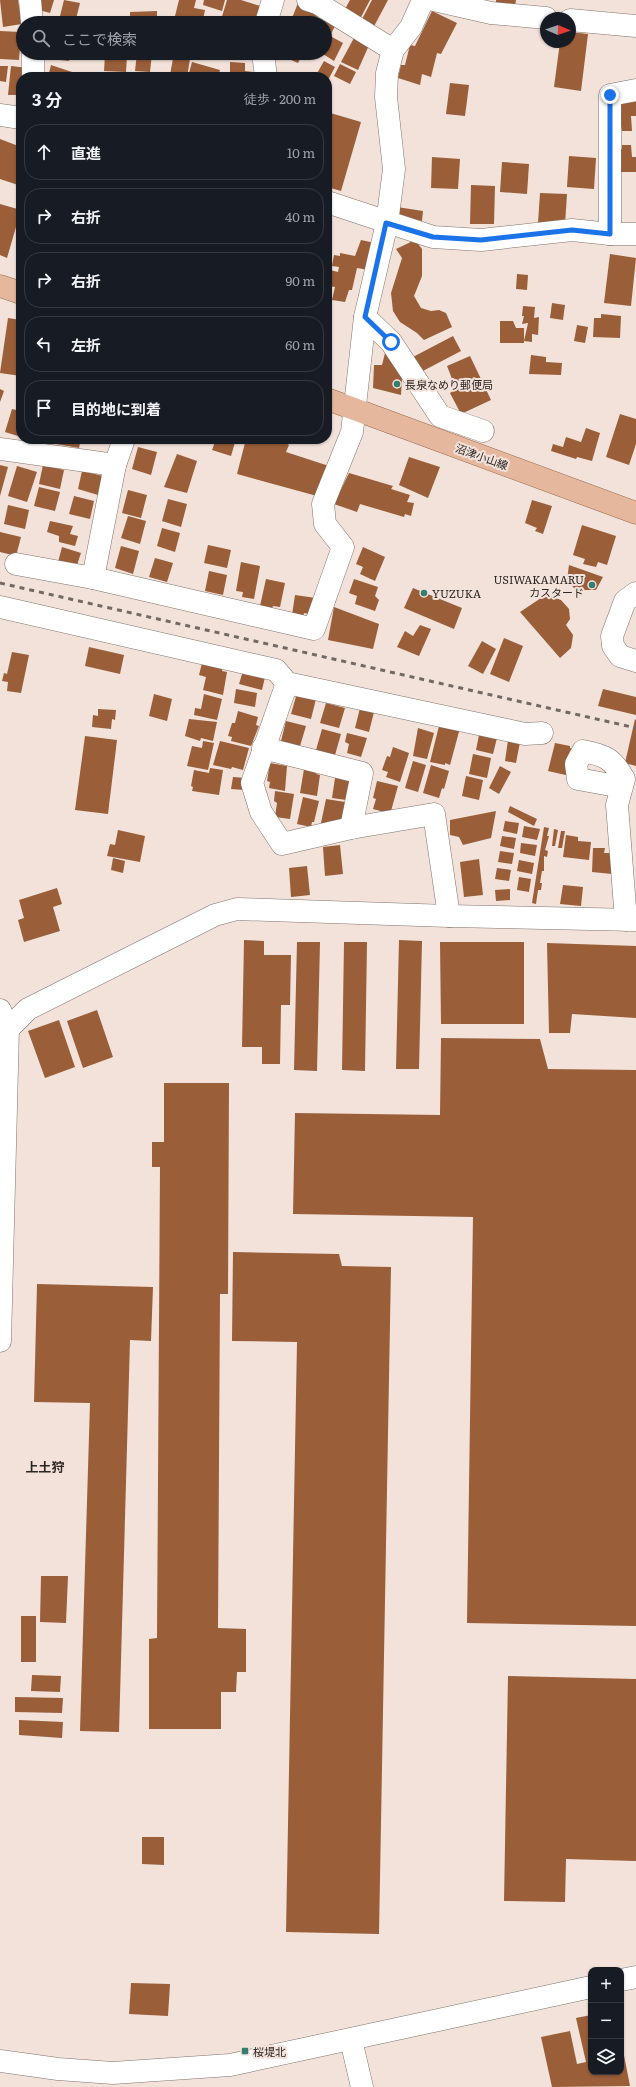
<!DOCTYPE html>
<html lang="ja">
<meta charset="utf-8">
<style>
body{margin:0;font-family:Literata,"Noto Sans JP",serif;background:#20242c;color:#f1f3f6}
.controls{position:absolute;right:12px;bottom:12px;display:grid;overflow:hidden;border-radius:8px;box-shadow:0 1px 3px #0004}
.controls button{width:36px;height:36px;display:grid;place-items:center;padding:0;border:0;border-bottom:1px solid #363941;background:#171b24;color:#f1f3f6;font:20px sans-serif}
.compass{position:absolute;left:540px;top:12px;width:36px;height:36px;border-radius:50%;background:#171b24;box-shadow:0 1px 3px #0004;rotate:92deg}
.stop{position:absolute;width:12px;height:12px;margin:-9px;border:3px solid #1a73e8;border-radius:50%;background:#fff}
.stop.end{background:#1a73e8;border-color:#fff;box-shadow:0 1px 4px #0008}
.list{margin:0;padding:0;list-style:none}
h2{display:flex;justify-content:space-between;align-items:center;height:52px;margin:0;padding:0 16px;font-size:17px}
h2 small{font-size:13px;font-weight:400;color:#9ea1a6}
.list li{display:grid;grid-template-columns:26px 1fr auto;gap:12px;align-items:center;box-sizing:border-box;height:56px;margin:0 8px 8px;padding:0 8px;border:1px solid #363941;border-radius:16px}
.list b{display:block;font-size:15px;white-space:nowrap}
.list em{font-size:13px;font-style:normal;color:#9ea1a6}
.icon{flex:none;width:22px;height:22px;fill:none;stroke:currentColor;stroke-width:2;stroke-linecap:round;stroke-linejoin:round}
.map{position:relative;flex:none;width:636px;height:2087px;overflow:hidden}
.search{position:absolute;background:#171b24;box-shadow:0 1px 3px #0004;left:16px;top:16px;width:316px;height:44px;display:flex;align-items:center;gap:10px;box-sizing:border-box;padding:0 14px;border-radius:22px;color:#9ea1a6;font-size:15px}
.panel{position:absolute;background:#171b24;box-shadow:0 1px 3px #0004;left:16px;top:72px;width:316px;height:372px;border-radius:16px}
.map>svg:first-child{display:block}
.building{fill:#9a5e39}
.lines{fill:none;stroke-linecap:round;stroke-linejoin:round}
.minor-casing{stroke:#81736b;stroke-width:23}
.major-casing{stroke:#996647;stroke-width:23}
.minor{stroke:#fff;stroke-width:22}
.major{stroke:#e5b89d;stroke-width:22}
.rail{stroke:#726964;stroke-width:3;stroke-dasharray:5 5;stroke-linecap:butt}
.route{stroke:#1a73e8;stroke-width:5}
.poi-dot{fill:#367c71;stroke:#f2e2da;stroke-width:1.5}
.labels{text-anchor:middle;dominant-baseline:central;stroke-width:4;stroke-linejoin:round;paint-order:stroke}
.poi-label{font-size:11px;fill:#2c2623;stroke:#f2e2da;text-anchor:start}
.street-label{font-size:11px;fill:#2c2623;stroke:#f2e2da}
.quarter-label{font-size:13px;font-weight:bold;fill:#2c2623;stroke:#f2e2da}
</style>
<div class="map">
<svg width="636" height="2087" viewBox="0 0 636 2087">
<rect width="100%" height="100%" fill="#f2e2da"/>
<g class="building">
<path d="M0 0H18L22 24 3 27Z"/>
<path d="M41 0H54L50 13 39 10Z"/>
<path d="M64 0 80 3 75 23 59 20Z"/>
<path d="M179 0H196L194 8 205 10 203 20H206V23H181L183 18 175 16Z"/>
<path d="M204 0H225L222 11 203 5Z"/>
<path d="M227 0H241L260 6 254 23H230L221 20Z"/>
<path d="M350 0H370L360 19 344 11Z"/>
<path d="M372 0H388L372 30 360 23Z"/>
<path d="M496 0H516L515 6 496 3Z"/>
<path d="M298 3 320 12 315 23H290Z"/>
<path d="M157 11V23H130V12Z"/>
<path d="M432 11 457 23 441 54 437 53 431 77 422 74 420 85 398 78 401 65H405L410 45 415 46Z"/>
<path d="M325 18 336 24 327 42 325 41V23H323Z"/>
<path d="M0 31 21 32 19 60 0 59Z"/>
<path d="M570 32 588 34 581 91 554 87 560 42H570Z"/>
<path d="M355 36 370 43 358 70 341 62Z"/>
<path d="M332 37 343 43 334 61 323 54Z"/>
<path d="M51 53H70L69 61 50 59Z"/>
<path d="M137 53H152L150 72 135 71Z"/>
<path d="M174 53H191L187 77 170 75Z"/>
<path d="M275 53H303L298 63Z"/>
<path d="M105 55 127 56 126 72 104 71Z"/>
<path d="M324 61 335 67 327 82V77H315Z"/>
<path d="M192 62 220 70 218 77H188Z"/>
<path d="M230 62 245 63V71L253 72V77H230Z"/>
<path d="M340 64 356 72 350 84 334 76Z"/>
<path d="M51 65 75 73 74 77H48Z"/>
<path d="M0 66H8L6 82 0 81Z"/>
<path d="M11 66 28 68 27 77H21V95H8Z"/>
<path d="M86 74 96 77H85Z"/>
<path d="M450 83 469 85 465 116 446 114Z"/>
<path d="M636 101V116H631L632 131H622L621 126H614L615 102Z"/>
<path d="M327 112 361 122 341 191 327 187Z"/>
<path d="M0 139 21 147V186L0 179Z"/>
<path d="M622 145H631L632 157H636V172H620L614 149H622Z"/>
<path d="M569 156 596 158 594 189 567 187Z"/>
<path d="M432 157 460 159 458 189 431 188Z"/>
<path d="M502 162 529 164 527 194 500 192Z"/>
<path d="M471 185 495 186 494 224H470Z"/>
<path d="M540 193 567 194 565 225 538 223Z"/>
<path d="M0 204 21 210 7 258 0 255Z"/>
<path d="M397 207 423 211 422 221 395 217Z"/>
<path d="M361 240 375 243 369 270 357 268 352 290H349L345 302 332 300 335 287 328 286 330 270 338 272 339 267 332 266 334 255 340 256V253L355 256Z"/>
<path d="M415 240 422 249V276L414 296 421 308 431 311 439 310 446 313 452 327 424 340 417 333 400 322 393 311 391 293 402 258 396 249Z"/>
<path d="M610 254 636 258 631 306 604 303Z"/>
<path d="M517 274 528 275 527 290 516 289Z"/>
<path d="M552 303 565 305 563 320 550 318Z"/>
<path d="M523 306 535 307 534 318 539 317 538 335 532 334V342L524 341 528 323 522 324 524 316H522Z"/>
<path d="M601 314 621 316 620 338 593 337 594 318H601Z"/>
<path d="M8 318 21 320V376L0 373Z"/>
<path d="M500 321H513L516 328H524V343H500Z"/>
<path d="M577 325 588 327 585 343 574 341Z"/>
<path d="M453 336 461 351 419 373 411 358Z"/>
<path d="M385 353 402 378 401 395 373 388 374 365H382Z"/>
<path d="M531 355 546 357V362L562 363 561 375 529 374Z"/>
<path d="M470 356 491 400 461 414 450 393 456 389 447 366Z"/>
<path d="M0 389 4 391 0 402Z"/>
<path d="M12 409 21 411V437L5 432Z"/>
<path d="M620 414 636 419V444L629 465 606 457Z"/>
<path d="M586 428 600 433 592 461 577 457 576 459 551 451 553 444 563 447 566 437 581 442Z"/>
<path d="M46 439H81L79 448 45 442Z"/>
<path d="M216 439H236L231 456 212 450Z"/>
<path d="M246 439H281L289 445 286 452 329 466 317 496 237 474Z"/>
<path d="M138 447 157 452 151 475 132 469Z"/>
<path d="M177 454 197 461 187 493 164 487Z"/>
<path d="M409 457 440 467 428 498 399 485Z"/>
<path d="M0 465 8 467 0 496Z"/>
<path d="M43 465 64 470 60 489 39 484Z"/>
<path d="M17 466 37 472 27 502 8 496Z"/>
<path d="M82 471 103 476 98 495 78 489Z"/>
<path d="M349 473 393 486 391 489 410 495 407 502 414 503 411 516 405 514 404 517 360 504 357 512 334 504Z"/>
<path d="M39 487 60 492 55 511 34 506Z"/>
<path d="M128 490 147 495 141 518 122 513Z"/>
<path d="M74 496 94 501 90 519 69 514Z"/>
<path d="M168 499 187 504 181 527 162 521Z"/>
<path d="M532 500 552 506 543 534 535 531 537 528 525 523Z"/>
<path d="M8 505 29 510 25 529 4 524Z"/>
<path d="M128 516 146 521 140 544 121 538Z"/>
<path d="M50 521 73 526 70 534 78 536 75 546 59 542V536L47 532Z"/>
<path d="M582 525 616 536 607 565 598 562 596 567 583 564 585 559 573 555Z"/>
<path d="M162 528 180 533 175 552 157 546Z"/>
<path d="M0 532 21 537 16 556 0 552Z"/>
<path d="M208 545 231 550 227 568 204 563Z"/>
<path d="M121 546 139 551 133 574 115 568Z"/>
<path d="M62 547 81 553 75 571 57 566Z"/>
<path d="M363 547 385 557 375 581 360 574 363 567 356 564Z"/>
<path d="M155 558 173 563 167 582 149 577Z"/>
<path d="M241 562 260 566 254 599 242 597 243 592 236 591Z"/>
<path d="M569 565 603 577 596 590H578L574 588 567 580Z"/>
<path d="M209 571 227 575 223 595 205 591Z"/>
<path d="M266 579 285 583 280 607 273 606 272 609 260 606Z"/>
<path d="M354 579 378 587 375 596 379 600 375 611 355 604 357 596 349 593Z"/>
<path d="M413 588 462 608 454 629 404 608Z"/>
<path d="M295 595 316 598 313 615 304 613 303 617 292 615Z"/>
<path d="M550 596 561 600 569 609 570 619 566 625 573 635 572 642 571 648 560 658 520 612 541 598Z"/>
<path d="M334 607 379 624 373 649 328 640Z"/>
<path d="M420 625 431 629 419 656 397 647 405 631 413 636Z"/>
<path d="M504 638 523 646 509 682 490 674Z"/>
<path d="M482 641 496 649 483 674 468 666Z"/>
<path d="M89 647 124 655 120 674 85 666Z"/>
<path d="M12 652 29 655 21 693 7 691 8 682 2 681 4 673 7 674Z"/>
<path d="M202 663 222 668V671L227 672 223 695 203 690 206 677 199 675Z"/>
<path d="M243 671 265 677 262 690 239 684Z"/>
<path d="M236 689 257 693 255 707 234 703Z"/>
<path d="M603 689 636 697V715L598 706Z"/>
<path d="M297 693 316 699 311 719 291 714Z"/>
<path d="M154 694 172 699 167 721 149 716Z"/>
<path d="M204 694 222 699 217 720 194 715 195 708 201 709Z"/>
<path d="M326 703 345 708 339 728 320 723Z"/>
<path d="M360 708 374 712 369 732 355 728Z"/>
<path d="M98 709 116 710 115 720 112 719 111 729 92 727 93 715 98 716Z"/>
<path d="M238 711 258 717 256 725 259 726 251 746 231 741 232 737 228 736 232 723H235Z"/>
<path d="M189 719 217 722 213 741 201 738 200 741 185 736Z"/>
<path d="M635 719 636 720V766L625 763Z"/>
<path d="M286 721 306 726 300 746 281 741Z"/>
<path d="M440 722 460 728 450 765 445 763V765L430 762Z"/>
<path d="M418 728 434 733 427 759 413 756Z"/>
<path d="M322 729 341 734 335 755 316 750Z"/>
<path d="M480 730 498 734 493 754 476 750Z"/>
<path d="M347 733 367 738 361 757 347 753 349 744 345 742Z"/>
<path d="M85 736 117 740 108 814 75 810Z"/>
<path d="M508 740 520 742 516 763 505 761Z"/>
<path d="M203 741 214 743 208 770 187 766 192 746 202 748Z"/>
<path d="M220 741 249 748 243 770 232 767 231 769 213 765Z"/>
<path d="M555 743 570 746V748L576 750 570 776 548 771Z"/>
<path d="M393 747 409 753 400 782 386 777 388 772 382 770 387 756 390 757Z"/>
<path d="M473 754 491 758 487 778 469 774Z"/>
<path d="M413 761 426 765 418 792 405 788Z"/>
<path d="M270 763 287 766 285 791 269 788 270 782 267 781Z"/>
<path d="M431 765 449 771 444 789 442 788 439 798 423 793Z"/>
<path d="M500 766 511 772 499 794 489 788Z"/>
<path d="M210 768 223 770 219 795 192 791 193 787 191 786 194 770 209 773Z"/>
<path d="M304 769 317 771 316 774 320 775 317 796 300 793Z"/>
<path d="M466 776 483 780 479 800 462 796Z"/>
<path d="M233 777 245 778 244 790 231 789Z"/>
<path d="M335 778 350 780 346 800 332 798Z"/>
<path d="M377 781 398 786 391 811 388 813 373 809 376 799 373 798Z"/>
<path d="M275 791 294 794 290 819 275 817 277 803 274 801Z"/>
<path d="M303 797 319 801 314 822H312L311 827 297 824Z"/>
<path d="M326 799 345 802 342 825 321 823Z"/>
<path d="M510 806 537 819 534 826 508 812Z"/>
<path d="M496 811 491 838 463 845 459 837 450 835V820Z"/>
<path d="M505 821 519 823 517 834 503 831Z"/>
<path d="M524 826 540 829 537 840 522 837Z"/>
<path d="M544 827 549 828 547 836H549L545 850 548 851 547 857 544 856V871H542L540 883H542L541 890H538L536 904 532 903Z"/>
<path d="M554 829 558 830 555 846H552Z"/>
<path d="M118 830 145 836 140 862 107 856 110 844 115 845Z"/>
<path d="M561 831H565L562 848H558Z"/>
<path d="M566 835 578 837V841L591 842 589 860 563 857Z"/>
<path d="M502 836 516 838 514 849 500 846Z"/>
<path d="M521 843 537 845 535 856 520 853Z"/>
<path d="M340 845 343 874 325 876 323 847Z"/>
<path d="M593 848H605L604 853H613L612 874 592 872Z"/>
<path d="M500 851 514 853 512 864 498 862Z"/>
<path d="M113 858 125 861 123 873 111 870Z"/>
<path d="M479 859 483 895 464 897 460 862Z"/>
<path d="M519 860 534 863 532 874 517 871Z"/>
<path d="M307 866 310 895 291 897 289 868Z"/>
<path d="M497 868 511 870 509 881 495 879Z"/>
<path d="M519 877 531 879 529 892 517 890Z"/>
<path d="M563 885 583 887 581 906 560 904Z"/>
<path d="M57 888 62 904 53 907 60 931 24 942 18 920 24 918 19 900Z"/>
<path d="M510 889V900L496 901 495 890Z"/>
<path d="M244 940 264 941V955H291L290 1005H281L280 1064H262V1047H242Z"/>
<path d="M399 940 422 941 419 1069H396Z"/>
<path d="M297 942H320L317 1071 294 1070Z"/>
<path d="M344 942H367L365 1071 342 1070Z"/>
<path d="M440 942H524V1024H441Z"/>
<path d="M547 943 636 946V1018L572 1014 570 1033H549Z"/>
<path d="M97 1010 113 1057 83 1068 67 1021Z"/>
<path d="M59 1020 75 1067 45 1078 28 1031Z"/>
<path d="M441 1038 540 1039 548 1069 636 1070V1626L467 1623 473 1217 293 1214 295 1113 440 1115Z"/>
<path d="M164 1083H229L228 1294H220L218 1628 246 1629V1672H237L236 1692H221V1729H149V1639L157 1638 160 1167H152V1142H164Z"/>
<path d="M233 1252 339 1254 342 1266 391 1267 379 1934 286 1932 297 1342 232 1341Z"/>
<path d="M37 1284 153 1287 151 1341 130 1340 119 1732 80 1731 90 1403 34 1402Z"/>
<path d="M41 1576H68L66 1623 40 1622Z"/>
<rect x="21" y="1616" width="15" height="46"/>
<path d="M32 1675 61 1676 60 1692 31 1691Z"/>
<path d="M508 1676 636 1679V1861L566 1859 565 1902 504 1901Z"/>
<path d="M15 1697 63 1698 62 1713 15 1712Z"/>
<path d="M19 1720 63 1722 62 1738 19 1735Z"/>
<path d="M142 1837H164V1865L142 1864Z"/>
<path d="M131 1983 170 1984 168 2016 129 2014Z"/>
<path d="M591 2015V2072H621L622 2045 630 2086 552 2087 541 2037 570 2031 577 2064 586 2062 576 2018Z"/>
</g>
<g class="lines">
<g class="minor-casing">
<g id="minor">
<path d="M30 0 32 23"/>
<path d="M308 0 317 3 393 50"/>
<path d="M434 0 491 13 546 18"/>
<path d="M570 20 636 26"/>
<path d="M266 23 273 0"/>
<path d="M33 53V77"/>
<path d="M263 53 266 77"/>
<path d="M0 115 21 118"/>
<path d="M327 202 433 237 481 240 572 230 610 234H636"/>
<path d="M610 234V95L636 90"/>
<path d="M365 317 391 342 440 416 483 431"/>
<path d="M0 449 115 465"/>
<path d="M16 564 93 578 314 629 343 547 325 524 323 504 352 432 365 317 387 223 394 169 386 97 387 73 393 50 411 27 423 0"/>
<path d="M93 578 115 465 124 439"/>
<path d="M636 593 625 601 612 636 613 646 620 656 636 661"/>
<path d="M0 607 276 670 287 683 525 734 542 733"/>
<path d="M287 683 252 783 261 812 282 844 351 828 434 814 449 916"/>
<path d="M263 748 362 773 351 828"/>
<path d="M622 787 578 779 576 764 583 751C605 755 613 759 624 779L617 805 626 920"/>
<path d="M0 1010 8 1029"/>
<path d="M0 1341 8 1029 28 1009 215 915 237 909 449 916 636 920"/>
<path d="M621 1980 636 1977"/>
<path d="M351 2040 362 2087"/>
<path d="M0 2061 58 2069 113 2073 230 2065 591 1987"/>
</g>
</g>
<g class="major-casing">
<g id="major">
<path d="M0 286 21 293"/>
<path d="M327 399 636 513"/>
</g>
</g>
<use href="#minor" class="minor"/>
<use href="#major" class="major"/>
<path class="rail" d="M0 583 636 728"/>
</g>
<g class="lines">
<path class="route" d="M391 342 365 317 386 223 433 237 481 240 572 230 610 234V95"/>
</g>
<g class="poi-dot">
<circle cx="397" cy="384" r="4"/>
<circle cx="592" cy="585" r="4"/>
<circle cx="424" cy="593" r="4"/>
<rect x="241" y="2047" width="8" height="8" rx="2"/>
</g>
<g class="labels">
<g class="poi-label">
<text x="405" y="384">長泉なめり郵便局</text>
<text x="584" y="579" text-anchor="end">USIWAKAMARU<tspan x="584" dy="13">カスタード</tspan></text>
<text x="432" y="593">YUZUKA</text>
<text x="253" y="2051">桜堤北</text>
</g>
<g class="street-label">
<text transform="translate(482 456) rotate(20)">沼津小山線</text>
</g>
<g class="quarter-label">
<text x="45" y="1466">上土狩</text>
</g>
</g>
</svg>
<div class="controls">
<button>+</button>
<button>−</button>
<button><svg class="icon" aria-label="layers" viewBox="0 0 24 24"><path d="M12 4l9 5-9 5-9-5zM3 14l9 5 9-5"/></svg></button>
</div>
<svg class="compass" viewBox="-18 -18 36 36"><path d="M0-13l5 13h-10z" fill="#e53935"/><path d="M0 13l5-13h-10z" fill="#9ea1a6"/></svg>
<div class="stop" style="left:391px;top:342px"></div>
<div class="stop end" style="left:610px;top:95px"></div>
<div class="search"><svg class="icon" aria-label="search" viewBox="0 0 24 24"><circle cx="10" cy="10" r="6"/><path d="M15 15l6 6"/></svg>ここで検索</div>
<section class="panel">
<h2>3 分<small>徒歩 · 200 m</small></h2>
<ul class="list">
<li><svg class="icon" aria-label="ahead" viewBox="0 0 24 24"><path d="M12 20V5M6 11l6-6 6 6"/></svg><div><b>直進</b></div><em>10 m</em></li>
<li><svg class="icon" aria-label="right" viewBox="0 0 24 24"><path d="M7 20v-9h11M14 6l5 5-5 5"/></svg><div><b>右折</b></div><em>40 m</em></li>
<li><svg class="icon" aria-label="right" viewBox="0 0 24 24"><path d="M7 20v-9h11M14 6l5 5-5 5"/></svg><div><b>右折</b></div><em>90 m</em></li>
<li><svg class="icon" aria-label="left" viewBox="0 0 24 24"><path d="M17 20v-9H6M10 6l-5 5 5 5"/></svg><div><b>左折</b></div><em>60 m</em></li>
<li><svg class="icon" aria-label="arrive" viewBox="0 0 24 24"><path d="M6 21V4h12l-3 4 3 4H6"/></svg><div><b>目的地に到着</b></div></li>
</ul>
</section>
</div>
